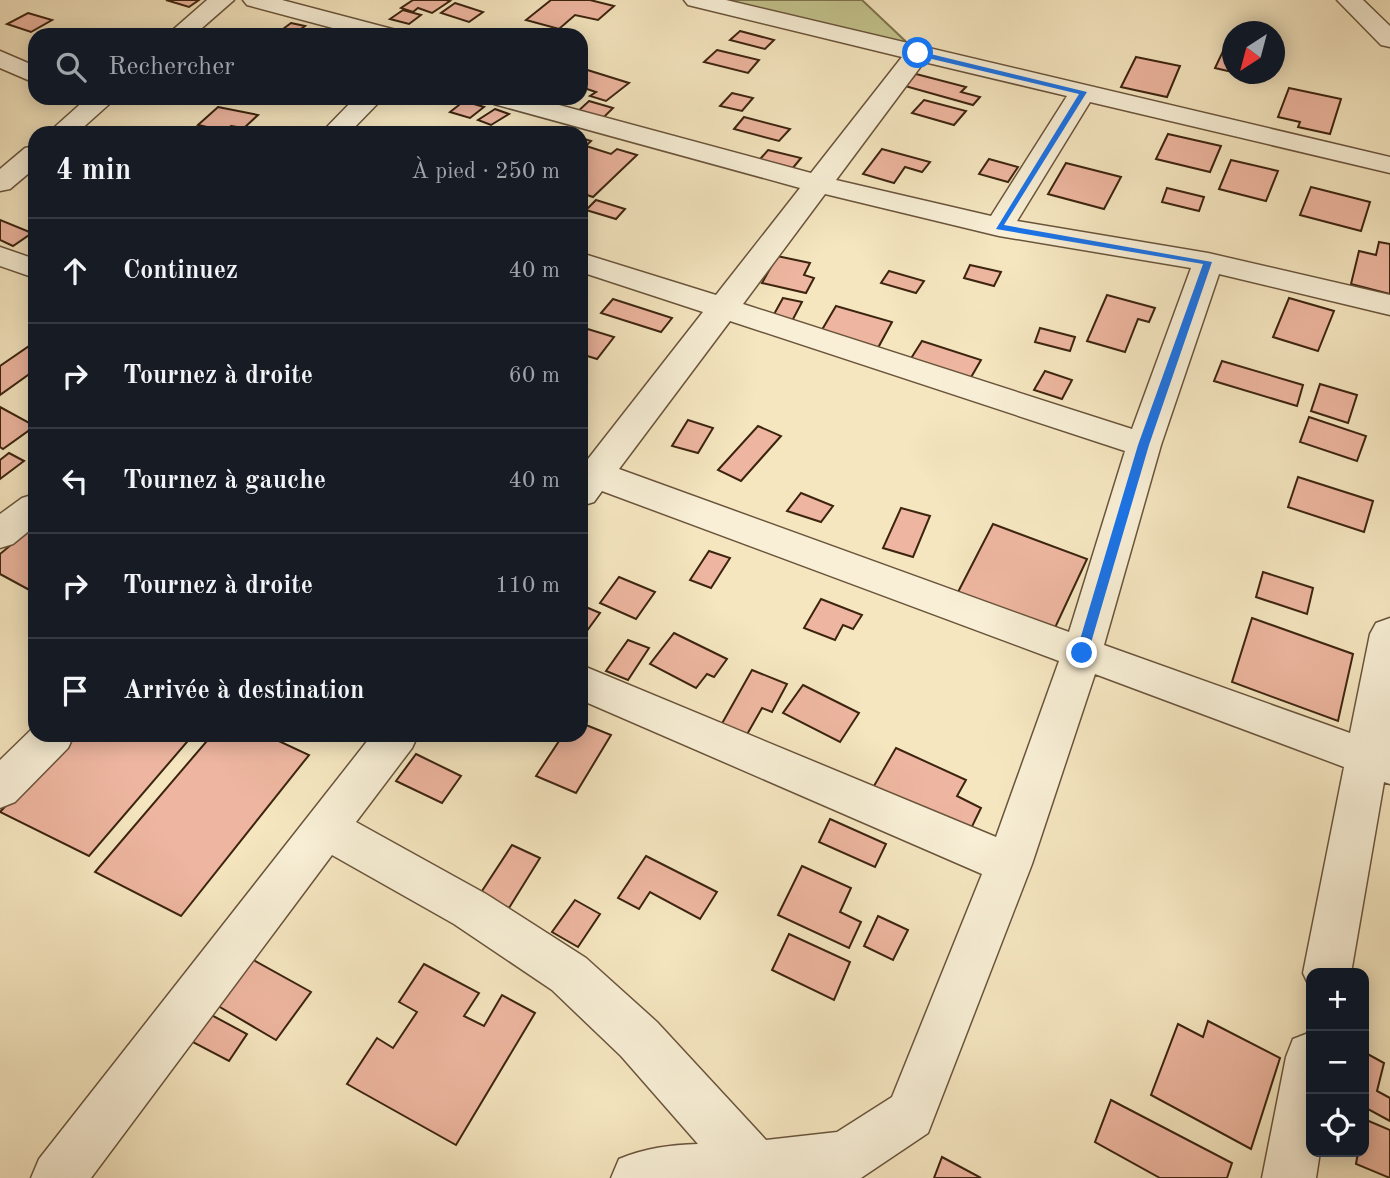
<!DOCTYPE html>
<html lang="fr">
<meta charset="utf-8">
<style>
body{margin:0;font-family:"Old Standard TT",serif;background:#20242c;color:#f1f3f6}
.controls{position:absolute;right:21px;bottom:21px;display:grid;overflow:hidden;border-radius:14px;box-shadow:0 4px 18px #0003}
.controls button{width:63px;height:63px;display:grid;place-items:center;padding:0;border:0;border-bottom:2px solid #363941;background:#171b24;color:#f1f3f6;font:35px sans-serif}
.compass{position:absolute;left:1222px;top:21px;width:63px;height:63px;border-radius:50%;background:#171b24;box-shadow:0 4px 18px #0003;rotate:216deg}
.stop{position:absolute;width:21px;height:21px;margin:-16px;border:5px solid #1a73e8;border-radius:50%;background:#fff}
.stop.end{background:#1a73e8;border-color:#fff;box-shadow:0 2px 7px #0008}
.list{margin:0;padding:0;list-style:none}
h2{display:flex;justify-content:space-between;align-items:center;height:91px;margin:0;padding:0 28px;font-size:30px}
h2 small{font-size:23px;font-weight:400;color:#9ea1a6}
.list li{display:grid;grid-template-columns:46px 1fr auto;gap:21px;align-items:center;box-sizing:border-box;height:105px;padding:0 28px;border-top:2px solid #363941}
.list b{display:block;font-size:26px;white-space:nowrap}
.list em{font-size:23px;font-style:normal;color:#9ea1a6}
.icon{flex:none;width:38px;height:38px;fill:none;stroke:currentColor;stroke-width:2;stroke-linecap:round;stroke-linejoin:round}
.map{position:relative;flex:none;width:1390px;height:1178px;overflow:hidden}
.search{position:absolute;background:#171b24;box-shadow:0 4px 18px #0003;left:28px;top:28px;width:560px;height:77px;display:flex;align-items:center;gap:18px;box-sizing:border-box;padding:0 24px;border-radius:21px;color:#9ea1a6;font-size:26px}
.panel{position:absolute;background:#171b24;box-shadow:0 4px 18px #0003;left:28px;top:126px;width:560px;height:616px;border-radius:21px}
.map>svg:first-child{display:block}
.green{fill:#c3c38d;stroke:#80744e;stroke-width:2}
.building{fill:#eeb6a0;stroke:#3c240f;stroke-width:2}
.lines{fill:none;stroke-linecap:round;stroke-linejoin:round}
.minor-casing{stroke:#6a543b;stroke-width:3}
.minor{fill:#f8efd6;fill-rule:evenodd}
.route{fill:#1a73e8}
</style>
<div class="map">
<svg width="1390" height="1178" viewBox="0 0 1390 1178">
<rect width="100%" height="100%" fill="#f5e6c0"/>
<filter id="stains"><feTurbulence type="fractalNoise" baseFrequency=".00286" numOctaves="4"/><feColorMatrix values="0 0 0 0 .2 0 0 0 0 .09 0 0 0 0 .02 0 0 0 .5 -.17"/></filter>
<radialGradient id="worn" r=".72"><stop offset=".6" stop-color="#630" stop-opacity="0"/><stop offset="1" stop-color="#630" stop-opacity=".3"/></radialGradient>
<path class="green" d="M696 0H862L918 53Z"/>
<g class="building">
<path d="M166 0H199L189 7Z"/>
<path d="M413 0H446L450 1 432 13 418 8 413 12 401 8Z"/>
<path d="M551 0H590L614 6 598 20 575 15 559 29 526 20Z"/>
<path d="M455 3 483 12 469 22 441 13Z"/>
<path d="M403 10 421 15 409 24 390 19Z"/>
<path d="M28 13 52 20 31 32 7 24Z"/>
<path d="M291 23 305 26 293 35 279 32Z"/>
<path d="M740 31 774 40 765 49 730 40Z"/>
<path d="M1225 47 1232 49V72L1215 68Z"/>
<path d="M717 50 759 60 748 73 704 62Z"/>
<path d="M1136 57 1180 66 1167 97 1121 87Z"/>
<path d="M581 68 629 83 606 101 590 96 596 92 581 87Z"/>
<path d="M916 74 966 87 961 92 980 97 973 105 905 86Z"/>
<path d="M1289 88 1341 99 1330 134 1298 127 1300 122 1278 117Z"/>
<path d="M732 93 753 98 742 111 720 106Z"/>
<path d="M924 100 966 111 954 125 912 113Z"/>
<path d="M464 101 484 107 470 118 450 112Z"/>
<path d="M589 101 613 108 601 120 576 113Z"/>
<path d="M218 107 258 115 244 128 231 126 225 131 198 125Z"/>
<path d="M495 109 509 114 491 125 478 120Z"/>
<path d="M744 117 790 129 779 141 734 129Z"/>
<path d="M1168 134 1221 146 1210 172 1156 159Z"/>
<path d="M581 138 591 141 586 146 611 154 617 149 637 155 593 197 581 193Z"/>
<path d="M882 149 930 162 922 172 905 167 894 183 863 174Z"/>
<path d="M768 150 801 158 788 174 755 165Z"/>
<path d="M989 159 1018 167 1008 182 979 174Z"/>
<path d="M1231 160 1278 171 1266 201 1219 189Z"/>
<path d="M1066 163 1121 177 1104 209 1048 194Z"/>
<path d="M1311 187 1370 202 1361 231 1300 215Z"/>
<path d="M1167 188 1204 197 1199 211 1162 202Z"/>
<path d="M596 200 625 209 616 219 586 210Z"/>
<path d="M0 220 32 233 13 246 0 240Z"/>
<path d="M1379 242 1390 244V294L1351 284 1359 251 1376 255Z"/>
<path d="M777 256 810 263 804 275 814 278 806 293 762 283Z"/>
<path d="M970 265 1001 272 994 286 964 278Z"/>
<path d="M889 271 924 281 916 293 881 283Z"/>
<path d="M1107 295 1155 308 1149 322 1138 319 1125 352 1087 341Z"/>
<path d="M783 298 802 302 792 321 773 316Z"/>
<path d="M1289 298 1334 311 1318 351 1273 337Z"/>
<path d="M613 299 672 318 661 332 601 313Z"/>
<path d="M836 306 892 322 873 357 816 340Z"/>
<path d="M581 327 614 337 597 359 581 354Z"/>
<path d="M1040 328 1075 337 1070 351 1035 342Z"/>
<path d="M922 341 981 360 970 379 910 360Z"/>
<path d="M35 342V370L0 395V366Z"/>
<path d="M1222 361 1303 385 1297 406 1214 381Z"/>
<path d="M1045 371 1072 380 1062 399 1034 390Z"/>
<path d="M1320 384 1357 395 1348 423 1311 411Z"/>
<path d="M0 407 35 426 3 449 0 447Z"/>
<path d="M1309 417 1366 436 1357 461 1300 442Z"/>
<path d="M688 420 713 428 698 453 672 446Z"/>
<path d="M758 426 781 436 741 481 718 470Z"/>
<path d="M9 453 24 461 0 479V460Z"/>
<path d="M1298 477 1373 501 1364 532 1288 507Z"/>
<path d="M801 493 833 506 821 522 787 511Z"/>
<path d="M901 508 930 516 913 557 883 548Z"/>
<path d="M993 524 1087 559 1053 632 957 594Z"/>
<path d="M35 525V593L0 574V554Z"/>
<path d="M709 551 730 558 711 588 690 580Z"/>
<path d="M1263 572 1313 588 1307 614 1256 597Z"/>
<path d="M619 577 655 592 636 619 600 603Z"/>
<path d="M821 599 862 615 853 629 843 625 835 640 804 628Z"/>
<path d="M581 605 600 613 581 639Z"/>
<path d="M1252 618 1353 654 1338 721 1232 682Z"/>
<path d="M674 633 727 659 714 677 707 674 696 688 650 664Z"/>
<path d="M628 640 649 648 628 680 606 671Z"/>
<path d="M752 670 787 684 772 712 762 708 745 738 720 727Z"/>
<path d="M803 685 859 713 840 742 783 713Z"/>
<path d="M581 723 611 735 576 793 536 776 563 735H581Z"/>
<path d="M71 735H193L89 856 0 812Z"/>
<path d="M212 735H266L309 755 181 916 95 872Z"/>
<path d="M896 748 966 780 957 796 981 808 963 845 867 798Z"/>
<path d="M416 754 461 776 442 803 396 781Z"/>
<path d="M830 819 886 844 875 867 819 842Z"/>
<path d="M512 845 540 858 509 908 480 894Z"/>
<path d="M646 856 717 892 700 919 650 892 639 909 618 898Z"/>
<path d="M802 866 851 888 840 912 861 922 849 948 778 915Z"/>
<path d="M575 900 600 914 578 947 552 932Z"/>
<path d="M878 916 908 930 893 960 864 946Z"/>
<path d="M789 934 850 962 834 1000 772 970Z"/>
<path d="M248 957 311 992 276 1040 213 1003Z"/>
<path d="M424 964 479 993 464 1016 484 1026 502 995 535 1013 456 1145 347 1084 377 1038 393 1048 417 1012 399 1002Z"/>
<path d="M202 1010 247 1034 229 1061 183 1037Z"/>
<path d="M1208 1021 1280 1058 1251 1149 1151 1095 1178 1024 1203 1037Z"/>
<path d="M1364 1052 1384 1063 1377 1091 1390 1098V1121L1364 1107Z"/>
<path d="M1111 1100 1232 1163 1227 1178H1160L1095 1142Z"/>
<path d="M1364 1119 1390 1130V1178L1356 1164 1358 1152H1364Z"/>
<path d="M942 1157 981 1178H934Z"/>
</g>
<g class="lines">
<g class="minor-casing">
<g id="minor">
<path d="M207 0H234L194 35H167Z"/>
<path d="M243 0H282L396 30 399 35H359L247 5Z"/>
<path d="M684 0H726L1390 157V173L1090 102 1017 221 1208 253 1390 295V315L1219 274 1161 445 1104 645 1350 733 1370 634 1376 623 1390 618V784L1384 782 1351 973H1311V990L1303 973 1344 767 1095 674 1032 864 928 1133 861 1178H611L619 1159C645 1148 670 1145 698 1144L621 1056 552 990 454 924 332 855 91 1178H31L39 1159 372 735H418L412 748 356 822 486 894 586 958 657 1022 766 1140 837 1132 892 1097 982 874 581 700V665L996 837 1059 661 602 491 594 502 581 506V456L588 459 703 312 581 272V253L716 295 800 188 494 104 490 98H533L811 173 902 57 688 5ZM924 62 1067 96 991 216 836 180ZM825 194 999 236 1191 268 1132 429 743 304ZM730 321 1125 451 1069 632 619 469Z"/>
<path d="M1337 0H1363L1390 26V47L1381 45Z"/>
<path d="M0 51 35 66V83L0 68Z"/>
<path d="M87 98H116L77 133H48Z"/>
<path d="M355 98H383L349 133H321Z"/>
<path d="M35 146V168L10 189 0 191V169L25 148Z"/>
<path d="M0 247 35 259V278L0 266Z"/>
<path d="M35 494V526L13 544 0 548V514L22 498Z"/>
<path d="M35 726V735H74L68 748 15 802 0 808V760Z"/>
<path d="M1311 1032V1152H1320L1316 1178H1262L1286 1057 1293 1039Z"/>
</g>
</g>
<use href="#minor" class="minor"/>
</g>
<path class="route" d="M918 51 1087 92 1004 225 1212 262 1149 445 1088 653 1082 657 1076 653 1138 445 1203 264 996 229 1079 94 915 55Z"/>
<rect width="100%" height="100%" filter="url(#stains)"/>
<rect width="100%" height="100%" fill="url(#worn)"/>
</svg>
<div class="controls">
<button>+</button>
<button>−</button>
<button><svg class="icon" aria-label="locate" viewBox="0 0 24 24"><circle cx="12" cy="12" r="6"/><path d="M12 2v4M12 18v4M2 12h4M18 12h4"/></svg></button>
</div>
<svg class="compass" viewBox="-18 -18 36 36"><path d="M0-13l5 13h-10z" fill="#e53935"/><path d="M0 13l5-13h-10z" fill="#9ea1a6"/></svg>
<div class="stop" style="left:918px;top:53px"></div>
<div class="stop end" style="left:1082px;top:653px"></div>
<div class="search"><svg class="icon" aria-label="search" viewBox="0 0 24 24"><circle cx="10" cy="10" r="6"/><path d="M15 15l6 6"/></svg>Rechercher</div>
<section class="panel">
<h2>4 min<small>À pied · 250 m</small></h2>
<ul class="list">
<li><svg class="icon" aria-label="ahead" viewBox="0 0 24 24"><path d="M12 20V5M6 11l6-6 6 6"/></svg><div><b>Continuez</b></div><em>40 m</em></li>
<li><svg class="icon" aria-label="right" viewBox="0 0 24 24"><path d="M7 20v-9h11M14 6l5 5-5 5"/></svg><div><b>Tournez à droite</b></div><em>60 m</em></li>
<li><svg class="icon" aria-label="left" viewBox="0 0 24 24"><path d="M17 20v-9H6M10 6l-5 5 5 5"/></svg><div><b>Tournez à gauche</b></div><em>40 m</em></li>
<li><svg class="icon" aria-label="right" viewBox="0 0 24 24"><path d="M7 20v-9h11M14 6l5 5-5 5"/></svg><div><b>Tournez à droite</b></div><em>110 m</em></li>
<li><svg class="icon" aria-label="arrive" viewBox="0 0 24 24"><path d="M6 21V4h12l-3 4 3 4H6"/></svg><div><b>Arrivée à destination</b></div></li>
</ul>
</section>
</div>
